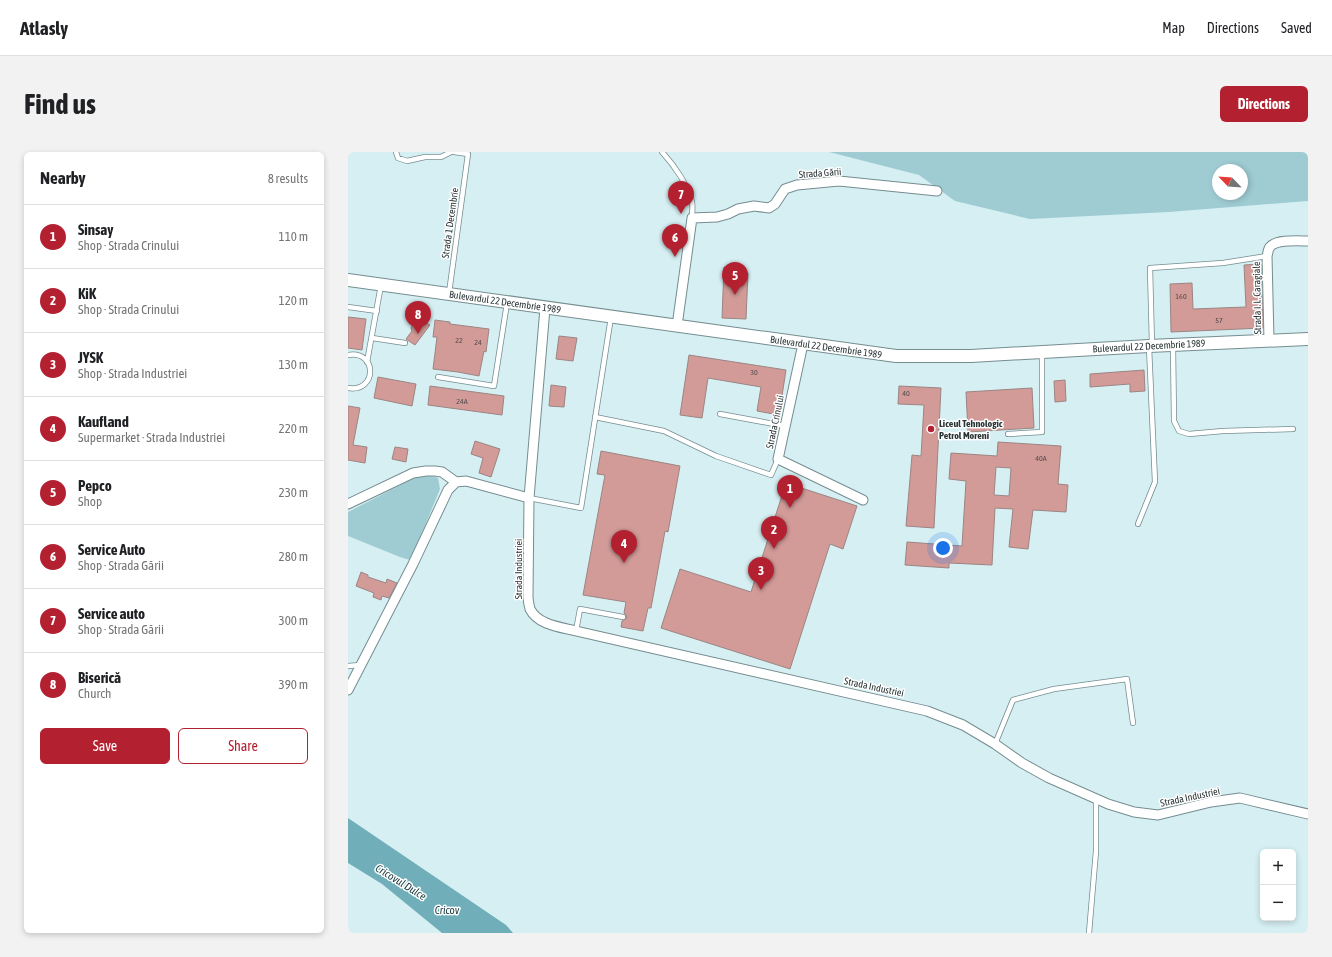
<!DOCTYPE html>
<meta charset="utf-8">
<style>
body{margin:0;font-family:"Asap Condensed",sans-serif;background:#f2f2f2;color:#202124}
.controls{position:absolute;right:12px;bottom:12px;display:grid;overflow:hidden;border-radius:6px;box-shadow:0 2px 6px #0003}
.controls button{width:36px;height:36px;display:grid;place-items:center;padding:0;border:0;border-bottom:1px solid #e0e0e0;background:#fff;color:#202124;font:20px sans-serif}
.compass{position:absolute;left:864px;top:12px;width:36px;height:36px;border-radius:50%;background:#fff;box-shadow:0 2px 6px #0003;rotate:295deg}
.you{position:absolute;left:595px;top:396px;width:14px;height:14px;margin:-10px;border:3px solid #fff;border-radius:50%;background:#1a73e8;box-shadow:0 0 0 6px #1a73e833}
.badge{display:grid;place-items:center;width:26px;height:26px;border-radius:50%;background:#b32131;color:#fff;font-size:13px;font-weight:700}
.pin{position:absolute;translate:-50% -33px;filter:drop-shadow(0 1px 2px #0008)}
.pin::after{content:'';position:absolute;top:21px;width:14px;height:12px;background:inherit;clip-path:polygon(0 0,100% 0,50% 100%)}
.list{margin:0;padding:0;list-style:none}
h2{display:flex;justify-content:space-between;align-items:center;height:52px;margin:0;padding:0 16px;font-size:17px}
h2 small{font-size:13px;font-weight:400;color:#757577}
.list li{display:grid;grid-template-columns:26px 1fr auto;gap:12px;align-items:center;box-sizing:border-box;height:64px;padding:0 16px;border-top:1px solid #e0e0e0}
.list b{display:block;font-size:15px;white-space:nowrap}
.list p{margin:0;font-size:13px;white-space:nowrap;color:#757577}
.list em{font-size:13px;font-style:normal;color:#757577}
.actions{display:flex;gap:8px;padding:12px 16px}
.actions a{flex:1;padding:9px 0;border:1px solid #b32131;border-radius:6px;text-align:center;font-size:14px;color:#b32131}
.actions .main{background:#b32131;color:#fff}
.map{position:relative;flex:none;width:960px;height:781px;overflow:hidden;border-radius:6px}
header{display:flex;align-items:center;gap:24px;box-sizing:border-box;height:56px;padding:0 20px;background:#fff;border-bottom:1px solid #e0e0e0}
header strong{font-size:19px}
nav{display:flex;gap:22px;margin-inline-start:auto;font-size:14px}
.intro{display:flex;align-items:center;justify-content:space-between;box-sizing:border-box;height:96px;padding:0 24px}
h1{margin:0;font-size:28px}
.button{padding:10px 18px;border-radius:6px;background:#b32131;color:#fff;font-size:14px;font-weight:700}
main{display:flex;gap:24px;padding:0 24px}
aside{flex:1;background:#fff;border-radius:6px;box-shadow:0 2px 6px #0003}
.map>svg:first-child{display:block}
.green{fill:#9fccd3;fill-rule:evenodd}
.water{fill:#70afb9}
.building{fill:#d29b98;stroke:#9b8583;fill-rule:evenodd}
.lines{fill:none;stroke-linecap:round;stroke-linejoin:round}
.service-casing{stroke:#758d90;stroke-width:6}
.minor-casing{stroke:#758d90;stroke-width:11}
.secondary-casing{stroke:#758d90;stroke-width:14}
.service{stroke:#fff;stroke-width:4.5}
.minor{stroke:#fff;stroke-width:9}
.secondary{stroke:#fff;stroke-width:12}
.poi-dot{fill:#b32131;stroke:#fff;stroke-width:1.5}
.labels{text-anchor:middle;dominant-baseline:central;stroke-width:3;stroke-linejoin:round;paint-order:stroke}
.number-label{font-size:8px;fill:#534d4d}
.street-label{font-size:10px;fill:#293334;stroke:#fff}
.poi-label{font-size:10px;font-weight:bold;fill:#293334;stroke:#fff;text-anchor:start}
.water-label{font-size:11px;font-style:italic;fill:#18383d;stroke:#fff}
</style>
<header>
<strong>Atlasly</strong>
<nav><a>Map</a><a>Directions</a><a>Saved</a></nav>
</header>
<div class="intro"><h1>Find us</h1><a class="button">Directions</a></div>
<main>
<aside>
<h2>Nearby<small>8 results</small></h2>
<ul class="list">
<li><span class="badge">1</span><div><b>Sinsay</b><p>Shop · Strada Crinului</p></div><em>110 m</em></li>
<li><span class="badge">2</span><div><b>KiK</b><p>Shop · Strada Crinului</p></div><em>120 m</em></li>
<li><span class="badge">3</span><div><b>JYSK</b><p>Shop · Strada Industriei</p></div><em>130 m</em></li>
<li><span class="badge">4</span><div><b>Kaufland</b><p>Supermarket · Strada Industriei</p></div><em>220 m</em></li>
<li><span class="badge">5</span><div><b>Pepco</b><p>Shop</p></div><em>230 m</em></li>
<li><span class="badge">6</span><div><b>Service Auto</b><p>Shop · Strada Gării</p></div><em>280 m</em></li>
<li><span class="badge">7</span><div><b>Service auto</b><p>Shop · Strada Gării</p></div><em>300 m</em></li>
<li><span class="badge">8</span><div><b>Biserică</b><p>Church</p></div><em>390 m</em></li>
</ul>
<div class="actions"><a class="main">Save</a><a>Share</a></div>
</aside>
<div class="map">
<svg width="960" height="781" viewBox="0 0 960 781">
<rect width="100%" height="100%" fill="#d6eff3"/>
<g class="green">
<path d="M481 0H960V49L821 60 682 67 607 49 571 23ZM870 18H894V42H870Z"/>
<path d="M82 323 90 326 92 337 65 403 62 408 52 405 0 384V360L68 325Z"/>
</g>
<path class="water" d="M0 666 158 773 165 781H94L34 732 0 711Z"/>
<g class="building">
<path d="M913 112 915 176 823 180 822 132 844 131 845 157 898 155 896 113Z"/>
<path d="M376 115 400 121 398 167 374 166Z"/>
<path d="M0 165 18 167 14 198 0 196Z"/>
<path d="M87 168 102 170V172L141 177 138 200 136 199 131 224 110 220 85 217 89 185H85Z"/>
<path d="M71 169H75L82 173 67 193 58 187 64 179 63 176 65 172H70Z"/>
<path d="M211 184 229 186 225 209 208 207Z"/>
<path d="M341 203 438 218 431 263 409 259 413 235 360 226 354 266 332 263Z"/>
<path d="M796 218 797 239 782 240V232L742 235V222Z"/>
<path d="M30 225 68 232 64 254 26 246Z"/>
<path d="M717 228 718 249 707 250 706 229Z"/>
<path d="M203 233 218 235 216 255 201 254Z"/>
<path d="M82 234 156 244 154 263 80 253Z"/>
<path d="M551 234 593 236 586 376 558 374 564 303 573 304 576 253 550 252Z"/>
<path d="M684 236 686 276 620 280 618 240Z"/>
<path d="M0 254 12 256 5 293 19 295 17 311 0 308Z"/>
<path d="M127 289 152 297 143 325 131 321 135 306 123 302Z"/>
<path d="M650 290 713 294 710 332 720 333 718 360 685 358 680 397 661 395 665 357 647 356 644 413 601 411V416L557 413 559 390 614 394 618 329 601 327 603 301 649 304ZM648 315 663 316 661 344 646 343Z"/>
<path d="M47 295 60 297 58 310 44 307Z"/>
<path d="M253 299 332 314 320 380 317 379 303 456H300L295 479 273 475 274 469 279 466 278 463 276 461 278 450 235 443 257 323 249 322Z"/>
<path d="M438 331 509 354 495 397 482 392 442 517 313 476 332 417 403 440Z"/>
<path d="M13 420 20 423V425L38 431 39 427 49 431 41 446 34 444 33 448 25 445 26 441 8 434Z"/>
</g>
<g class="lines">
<g class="service-casing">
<g id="service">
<path d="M48 0 50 6 59 9 77 5H93L103 0"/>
<path d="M314 0C326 13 340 33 344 50 345 55 344 61 344 66"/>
<path d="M101 141 120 2 106 0"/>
<path d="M0 155 29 159"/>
<path d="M24 186 57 191"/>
<path d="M804 193 802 116 875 111 919 104"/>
<path d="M825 194 826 269 831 279 841 282 875 279 945 277"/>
<path d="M0 203C30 198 29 241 0 236"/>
<path d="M19 210 33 133"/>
<path d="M90 225 146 234 159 151"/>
<path d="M372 262 437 274"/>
<path d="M247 265 316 279 368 304 423 323 430 307"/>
<path d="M660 282 694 280V202"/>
<path d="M181 346 233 356 263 165"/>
<path d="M790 372 807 330 801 195"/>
<path d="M228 479 232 457 275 465"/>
<path d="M0 514 12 513"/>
<path d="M647 592 665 548 706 537 779 527 785 571"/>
<path d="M741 781 748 699V647"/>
</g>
</g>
<g class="minor-casing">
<g id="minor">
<path d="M197 156 181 346 180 444C180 448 181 453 182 457 190 473 212 475 228 479L579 559 615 573 647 592 674 611 701 626 760 652 786 660 810 663 863 650 892 646 960 662"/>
<path d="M329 174 344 66 369 65 380 62 390 57 406 54 421 56 427 52 437 37 449 33 491 29 589 39"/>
<path d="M921 188 919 104C920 101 920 97 922 95 928 87 951 89 960 89"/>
<path d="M455 192 430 307 515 348"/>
<path d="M0 352 65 321 78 319H87L94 320 108 330"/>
<path d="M0 538 65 412 100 338 108 330 118 329 181 346"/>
</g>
</g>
<g class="secondary-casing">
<path id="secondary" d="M0 128 548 204H623L801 194 960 187"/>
</g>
<use href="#service" class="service"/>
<use href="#minor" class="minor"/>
<use href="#secondary" class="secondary"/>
</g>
<circle class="poi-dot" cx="583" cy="277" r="4"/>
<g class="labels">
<g class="number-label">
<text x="833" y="144">160</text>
<text x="871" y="168">57</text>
<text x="111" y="188">22</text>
<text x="130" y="190">24</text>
<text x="406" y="220">30</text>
<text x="558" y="241">40</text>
<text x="114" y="249">24A</text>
<text x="693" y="306">40A</text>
</g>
<g class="street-label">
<text transform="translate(472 21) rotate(-4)">Strada Gării</text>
<text transform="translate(102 71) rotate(-82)">Strada 1 Decembrie</text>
<text transform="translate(909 146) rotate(-91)">Strada I. L. Caragiale</text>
<text transform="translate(157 150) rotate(8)">Bulevardul 22 Decembrie 1989</text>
<text transform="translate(801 194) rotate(-3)">Bulevardul 22 Decembrie 1989</text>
<text transform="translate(478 195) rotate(8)">Bulevardul 22 Decembrie 1989</text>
<text transform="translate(427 270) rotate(-78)">Strada Crinului</text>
<text transform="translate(170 417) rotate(-90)">Strada Industriei</text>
<text transform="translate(526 535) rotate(12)">Strada Industriei</text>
<text transform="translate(842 645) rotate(-12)">Strada Industriei</text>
</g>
<g class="poi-label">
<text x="591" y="271">Liceul Tehnologic<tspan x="591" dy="12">Petrol Moreni</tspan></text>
</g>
<g class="water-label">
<text transform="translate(53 730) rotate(32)">Cricovul Dulce</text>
<text x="99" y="758">Cricov</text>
</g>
</g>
</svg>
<div class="controls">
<button>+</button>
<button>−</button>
</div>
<svg class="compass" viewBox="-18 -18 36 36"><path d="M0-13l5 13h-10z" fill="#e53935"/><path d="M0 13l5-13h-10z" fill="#757577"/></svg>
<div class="you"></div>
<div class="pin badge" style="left:442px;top:356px">1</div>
<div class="pin badge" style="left:426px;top:397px">2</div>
<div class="pin badge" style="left:413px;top:438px">3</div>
<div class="pin badge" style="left:276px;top:411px">4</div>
<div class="pin badge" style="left:387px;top:143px">5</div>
<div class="pin badge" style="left:327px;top:105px">6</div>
<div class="pin badge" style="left:333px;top:62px">7</div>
<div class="pin badge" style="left:70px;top:182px">8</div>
</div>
</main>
